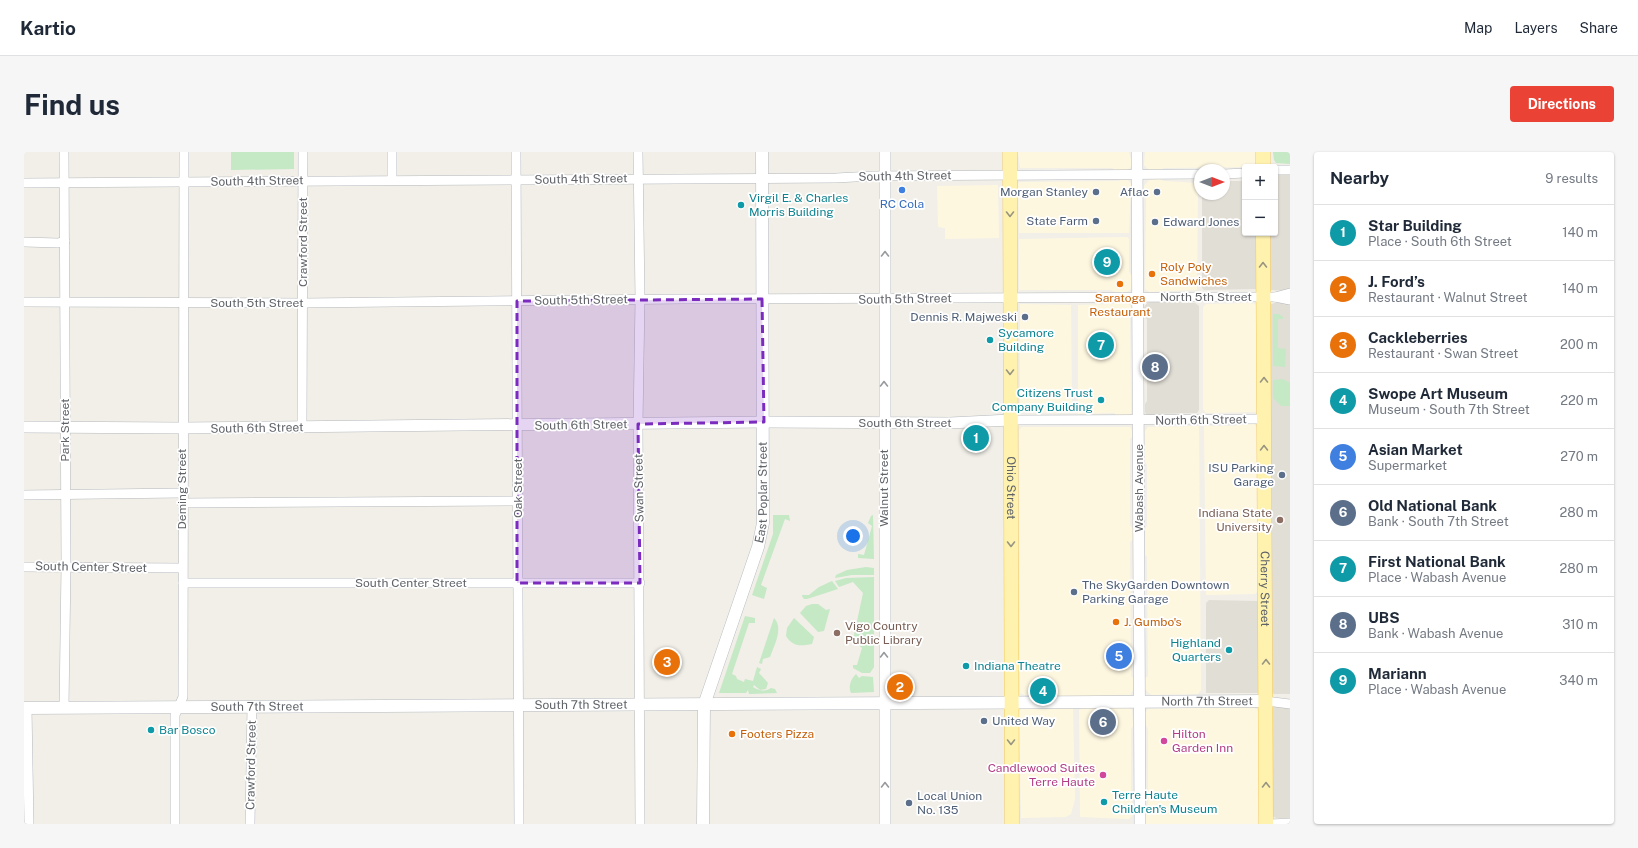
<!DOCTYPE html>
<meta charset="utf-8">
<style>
body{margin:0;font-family:"Public Sans",sans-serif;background:#f6f6f7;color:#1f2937}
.controls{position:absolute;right:12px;top:12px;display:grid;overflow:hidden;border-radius:4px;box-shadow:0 1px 3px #0004}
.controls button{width:36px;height:36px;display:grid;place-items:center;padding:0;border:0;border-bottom:1px solid #e0e1e3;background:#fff;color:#1f2937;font:20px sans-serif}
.compass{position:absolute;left:1170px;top:12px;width:36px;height:36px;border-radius:50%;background:#fff;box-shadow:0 1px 3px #0004;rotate:90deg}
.you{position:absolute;left:829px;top:384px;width:14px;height:14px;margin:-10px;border:3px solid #fff;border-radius:50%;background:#1a73e8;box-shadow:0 0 0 6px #1a73e833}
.badge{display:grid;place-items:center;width:26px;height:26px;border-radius:50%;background:#ea4335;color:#fff;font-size:13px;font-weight:700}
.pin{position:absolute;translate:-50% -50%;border:2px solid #fff;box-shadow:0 1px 4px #0006}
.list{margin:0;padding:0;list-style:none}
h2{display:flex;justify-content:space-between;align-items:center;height:52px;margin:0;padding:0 16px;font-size:17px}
h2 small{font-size:13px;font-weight:400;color:#747a83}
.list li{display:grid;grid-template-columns:26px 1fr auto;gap:12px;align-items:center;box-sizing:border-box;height:56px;padding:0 16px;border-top:1px solid #e0e1e3}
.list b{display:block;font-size:15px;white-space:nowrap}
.list p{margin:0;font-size:13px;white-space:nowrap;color:#747a83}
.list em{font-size:13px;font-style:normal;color:#747a83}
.map{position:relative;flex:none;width:1266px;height:672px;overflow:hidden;border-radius:4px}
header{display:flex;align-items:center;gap:24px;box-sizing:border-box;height:56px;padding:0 20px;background:#fff;border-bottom:1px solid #e0e1e3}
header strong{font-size:19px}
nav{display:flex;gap:22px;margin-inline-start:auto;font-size:14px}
.intro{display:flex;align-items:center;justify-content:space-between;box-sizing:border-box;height:96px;padding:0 24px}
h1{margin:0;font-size:28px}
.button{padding:10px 18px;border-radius:4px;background:#ea4335;color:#fff;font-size:14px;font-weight:700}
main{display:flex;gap:24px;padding:0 24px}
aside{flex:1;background:#fff;border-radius:4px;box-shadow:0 1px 3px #0004}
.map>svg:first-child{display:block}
.commercial{fill:#fef7e0}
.education{fill:#e1ded6}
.green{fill:#c5e8c5}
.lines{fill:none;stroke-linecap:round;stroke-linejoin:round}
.minor-casing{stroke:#b5b8bc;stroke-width:10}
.tertiary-casing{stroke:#b5b8bc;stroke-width:12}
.secondary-casing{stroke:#b6babf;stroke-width:13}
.primary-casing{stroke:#f2c960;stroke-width:15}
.minor{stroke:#fff;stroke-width:9}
.tertiary{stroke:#fff;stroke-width:11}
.secondary{stroke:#fff;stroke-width:12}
.primary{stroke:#fff2af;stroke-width:14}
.oneway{stroke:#979581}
.oneway2{stroke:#979a9d}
.marked{fill:#7b2cbf;fill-opacity:0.2;stroke:#7b2cbf;stroke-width:3;stroke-dasharray:8 5;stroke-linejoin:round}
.shop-dot{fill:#3f7fe0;stroke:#fff;stroke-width:1.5}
.service-dot{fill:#5c6f8a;stroke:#fff;stroke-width:1.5}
.culture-dot{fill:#0f9aa8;stroke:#fff;stroke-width:1.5}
.food-dot{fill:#e8710a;stroke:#fff;stroke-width:1.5}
.education-dot{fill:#8d6e63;stroke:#fff;stroke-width:1.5}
.hotel-dot{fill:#d1479c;stroke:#fff;stroke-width:1.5}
.labels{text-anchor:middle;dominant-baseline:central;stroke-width:3.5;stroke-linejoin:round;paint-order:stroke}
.street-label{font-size:12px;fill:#5f6368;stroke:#fff}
.service-label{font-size:12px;fill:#4e5e75;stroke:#fff;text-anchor:end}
.culture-label{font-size:12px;fill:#0d838f;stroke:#fff;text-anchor:start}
.shop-label{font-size:12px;fill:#366cbe;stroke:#fff}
.food-label{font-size:12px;fill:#c56008;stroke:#fff;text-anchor:start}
.education-label{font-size:12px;fill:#785e54;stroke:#fff;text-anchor:end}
.hotel-label{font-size:12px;fill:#b23c85;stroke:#fff;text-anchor:start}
</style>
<header>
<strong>Kartio</strong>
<nav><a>Map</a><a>Layers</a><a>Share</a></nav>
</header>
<div class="intro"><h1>Find us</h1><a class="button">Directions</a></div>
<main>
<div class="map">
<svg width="1266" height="672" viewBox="0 0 1266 672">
<rect width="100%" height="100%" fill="#f1efe8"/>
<g class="commercial">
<path d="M994 0H1105L1108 12 1106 16 1103 18H1091L1088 16H996Z"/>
<path d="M1121 0H1233L1232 15 1140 16 1137 18H1125L1120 13Z"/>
<path d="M1135 27 1140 29 1174 31 1173 138 1125 140 1121 137 1122 47 1120 44V34L1125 28Z"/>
<path d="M1097 28H1104L1107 32 1105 81H995L994 32 995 30 1094 29Z"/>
<path d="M974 33 975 86 921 87V76L914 75 913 34Z"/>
<path d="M1103 85 1105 87V120L1108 124 1107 137 1103 140H1090L1087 138H995V87Z"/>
<path d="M1091 150H1103L1107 154 1108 161 1106 165 1107 261 1104 264H1093L1090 261 1054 262V153L1089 152Z"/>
<path d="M1226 151 1231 152 1233 154 1234 260 1182 261 1179 257V155L1182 152Z"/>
<path d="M996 152 1047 153 1048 261 996 260Z"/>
<path d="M1215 271H1229L1233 275 1234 439 1231 442 1182 443 1180 274H1211Z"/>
<path d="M1175 274 1177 538 1174 542 1127 543 1121 537V526L1124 524 1123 405 1121 403V377L1123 374V313L1121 310V279L1124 275Z"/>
<path d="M998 275H1106L1108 278V285L1106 287V373L1109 377V387L1106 390 1107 524 1109 526V538L1106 543 1030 545 1027 543H1000L996 541 995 278Z"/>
<path d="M1228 555 1234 558 1238 672H1122V660L1124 657V577L1122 573 1121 561 1124 557Z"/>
<path d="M1049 556 1051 647 1047 662 1042 665 997 666 995 559 997 557Z"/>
<path d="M1058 556H1105L1108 558 1109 574 1107 577V649L1109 652V663L1105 667 1056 665 1055 558Z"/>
</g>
<g class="education">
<path d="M1251 21H1266V139L1246 138 1245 81H1251Z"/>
<path d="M1221 27V81H1233V137L1180 138 1178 136V42H1200V29H1217Z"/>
<path d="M1125 149 1171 151 1175 154V258L1173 261 1132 262 1129 264H1123L1121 260V252L1123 249V167L1120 164V155Z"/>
<path d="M1266 150V542H1250L1248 541 1245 153 1250 151Z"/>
<path d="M1185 448 1235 449V541H1182V451Z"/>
<path d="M1251 554H1266V666H1252L1247 663V556Z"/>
</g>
<g class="green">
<path d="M207 0H270V17L207 18Z"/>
<path d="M1249 0H1266V12L1252 11 1250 8Z"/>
<path d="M1249 162H1255L1259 165V167H1254V196L1262 197 1261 215 1249 214Z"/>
<path d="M1259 227 1266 231V254H1257L1249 246V228Z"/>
<path d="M749 363H765L766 369 761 367 737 433 743 436 740 447 728 443 749 382Z"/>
<path d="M849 363 850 407 834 406V402L840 403 848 374 844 371 847 364Z"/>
<path d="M842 415 850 416V423H828L811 426 812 423 823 418Z"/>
<path d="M850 425V515L846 521H838L829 516V513H833L838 496 829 488 839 441 829 430 815 435 811 429 822 426Z"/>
<path d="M808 429 814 437 783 447H780L778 444V443H785L795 435Z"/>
<path d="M788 452H794L802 458 806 457 800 479 794 480 776 461 782 454Z"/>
<path d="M721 464 731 466V471H725L708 522 712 524 713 527 720 530 721 527 729 529 733 515 737 517 735 521 744 531 742 537 736 538 730 533 729 535C735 539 740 540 747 536L751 537 753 541 725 542 724 538 722 541H695Z"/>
<path d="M750 466C760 476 750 494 746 505L739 507 738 512 735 511Z"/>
<path d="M770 466 790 485 788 492C776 494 769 495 762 484L763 476Z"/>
<path d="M832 522 835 526 838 524 849 525 850 540 827 541C824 534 827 527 832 522Z"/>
</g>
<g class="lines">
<g class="minor-casing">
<g id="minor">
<path d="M492 0 495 672"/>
<path d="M614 0 616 147 614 272 616 672"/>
<path d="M1251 18H1266"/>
<path d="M1200 22 1221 21"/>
<path d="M368 28V0"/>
<path d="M0 31 812 26 849 24 1176 22"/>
<path d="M0 90 34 91 41 89"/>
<path d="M1251 145 1266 141"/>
<path d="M0 150 279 151 658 147 1176 145H1251L1266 148"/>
<path d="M986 268 1240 267"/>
<path d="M278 275 279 0"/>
<path d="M0 343 158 341"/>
<path d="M158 351 493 349"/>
<path d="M0 415 158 416"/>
<path d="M159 431H616"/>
<path d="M1242 549 1266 552"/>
<path d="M40 555 42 414 40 0"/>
<path d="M3 556 5 672"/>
<path d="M151 672V563L159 545 160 0"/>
<path d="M226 672 228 554"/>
<path d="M1247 672 1266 671"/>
</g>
</g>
<g class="tertiary-casing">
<g id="tertiary">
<path d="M1113 0 1116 672"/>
<path d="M0 275 158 276 740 270 926 271 986 268"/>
<path d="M861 672V0"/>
</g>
</g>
<g class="secondary-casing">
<g id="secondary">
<path id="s1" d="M0 556 1242 549"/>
<path id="s2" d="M679 672 680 553 734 395 739 371 738 0"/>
</g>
</g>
<g class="primary-casing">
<g id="primary">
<path id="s3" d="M986 0 988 672"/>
<path d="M1239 0V15"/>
<path id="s4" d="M1239 81 1242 672"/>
</g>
</g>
<use href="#minor" class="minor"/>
<use href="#tertiary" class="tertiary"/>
<use href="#secondary" class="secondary"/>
<use href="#primary" class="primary"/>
</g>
<defs><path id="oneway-chevron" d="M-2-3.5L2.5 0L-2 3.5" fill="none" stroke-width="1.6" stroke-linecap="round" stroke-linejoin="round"/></defs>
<g class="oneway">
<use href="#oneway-chevron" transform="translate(986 62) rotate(90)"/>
<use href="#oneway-chevron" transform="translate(1239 113) rotate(-90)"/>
<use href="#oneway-chevron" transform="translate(986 220) rotate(90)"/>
<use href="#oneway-chevron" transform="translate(1240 228) rotate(-90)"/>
<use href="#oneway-chevron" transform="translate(1240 296) rotate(-90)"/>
<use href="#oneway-chevron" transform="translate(987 392) rotate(90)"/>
<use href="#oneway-chevron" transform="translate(1242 510) rotate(-90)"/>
<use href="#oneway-chevron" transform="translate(987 590) rotate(90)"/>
<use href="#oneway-chevron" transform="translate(1242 633) rotate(-90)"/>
</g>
<g class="oneway2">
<use href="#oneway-chevron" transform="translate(861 102) rotate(-90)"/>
<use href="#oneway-chevron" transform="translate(860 232) rotate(-90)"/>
<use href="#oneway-chevron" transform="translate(860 503) rotate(-90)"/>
<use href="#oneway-chevron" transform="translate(861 633) rotate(-90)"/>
</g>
<path class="marked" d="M738 147 740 270 614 272 616 431H493V149Z"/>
<circle class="shop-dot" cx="878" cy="38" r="4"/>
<g class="service-dot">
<circle cx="1072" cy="40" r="4"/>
<circle cx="1133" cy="40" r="4"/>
<circle cx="1072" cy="69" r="4"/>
<circle cx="1131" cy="70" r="4"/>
<circle cx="1001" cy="165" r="4"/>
<circle cx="1258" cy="323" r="4"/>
<circle cx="1050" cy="440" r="4"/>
<circle cx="960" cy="569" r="4"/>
<circle cx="885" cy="651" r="4"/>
</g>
<g class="culture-dot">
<circle cx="717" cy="53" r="4"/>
<circle cx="966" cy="188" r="4"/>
<circle cx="1077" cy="248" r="4"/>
<circle cx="1205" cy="498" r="4"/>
<circle cx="942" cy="514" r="4"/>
<circle cx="127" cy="578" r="4"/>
<circle cx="1080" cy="650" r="4"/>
</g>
<g class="food-dot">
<circle cx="1128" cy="122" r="4"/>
<circle cx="1096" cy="132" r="4"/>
<circle cx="1092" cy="470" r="4"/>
<circle cx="708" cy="582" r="4"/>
</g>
<g class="education-dot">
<circle cx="1256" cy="368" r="4"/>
<circle cx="813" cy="481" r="4"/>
</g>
<g class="hotel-dot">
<circle cx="1140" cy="589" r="4"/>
<circle cx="1079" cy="623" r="4"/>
</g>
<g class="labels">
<g class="street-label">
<text transform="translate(881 24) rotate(-1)">South 4th Street</text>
<text transform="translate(557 27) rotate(-1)">South 4th Street</text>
<text transform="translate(233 29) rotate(-1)">South 4th Street</text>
<text transform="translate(279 90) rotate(-90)">Crawford Street</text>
<text x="1182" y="145">North 5th Street</text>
<text transform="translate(881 147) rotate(-1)">South 5th Street</text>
<text transform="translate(557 148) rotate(-1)">South 5th Street</text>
<text x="233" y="151">South 5th Street</text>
<text transform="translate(1177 268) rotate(-1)">North 6th Street</text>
<text x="881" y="271">South 6th Street</text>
<text transform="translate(557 273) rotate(-1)">South 6th Street</text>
<text transform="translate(233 276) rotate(-1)">South 6th Street</text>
<text transform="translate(41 278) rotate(-90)">Park Street</text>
<text transform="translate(494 336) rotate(-90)">Oak Street</text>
<text transform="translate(615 336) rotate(-91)">Swan Street</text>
<text transform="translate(860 336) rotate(-90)">Walnut Street</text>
<text stroke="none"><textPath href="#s3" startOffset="336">Ohio Street</textPath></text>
<text transform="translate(1115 336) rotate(-90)">Wabash Avenue</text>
<text transform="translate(158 337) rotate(-90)">Deming Street</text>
<text stroke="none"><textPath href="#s2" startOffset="341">East Poplar Street</textPath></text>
<text transform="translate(67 415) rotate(1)">South Center Street</text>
<text x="387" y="431">South Center Street</text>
<text stroke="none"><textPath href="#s4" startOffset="356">Cherry Street</textPath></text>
<text stroke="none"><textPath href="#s1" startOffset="1183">North 7th Street</textPath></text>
<text stroke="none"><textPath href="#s1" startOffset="233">South 7th Street</textPath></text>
<text stroke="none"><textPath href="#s1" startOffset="557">South 7th Street</textPath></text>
<text transform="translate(227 613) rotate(-89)">Crawford Street</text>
</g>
<g class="service-label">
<text x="1064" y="40">Morgan Stanley</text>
<text x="1125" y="40">Aflac</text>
<text x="1064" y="69">State Farm</text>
<text x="1139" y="70" text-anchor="start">Edward Jones</text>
<text x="993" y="165">Dennis R. Majweski</text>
<text x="1250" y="316">ISU Parking<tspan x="1250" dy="14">Garage</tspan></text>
<text x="1058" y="433" text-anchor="start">The SkyGarden Downtown<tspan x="1058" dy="14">Parking Garage</tspan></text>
<text x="968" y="569" text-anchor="start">United Way</text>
<text x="893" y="644" text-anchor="start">Local Union<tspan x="893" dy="14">No. 135</tspan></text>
</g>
<g class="culture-label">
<text x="725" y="46">Virgil E. &amp; Charles<tspan x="725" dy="14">Morris Building</tspan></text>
<text x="974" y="181">Sycamore<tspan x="974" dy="14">Building</tspan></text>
<text x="1069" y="241" text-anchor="end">Citizens Trust<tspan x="1069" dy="14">Company Building</tspan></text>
<text x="1197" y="491" text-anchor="end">Highland<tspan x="1197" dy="14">Quarters</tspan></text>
<text x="950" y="514">Indiana Theatre</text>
<text x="135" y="578">Bar Bosco</text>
<text x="1088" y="643">Terre Haute<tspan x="1088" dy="14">Children's Museum</tspan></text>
</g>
<g class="shop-label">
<text x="878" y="52">RC Cola</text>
</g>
<g class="food-label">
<text x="1136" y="115">Roly Poly<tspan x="1136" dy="14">Sandwiches</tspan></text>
<text x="1096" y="146" text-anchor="middle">Saratoga<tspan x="1096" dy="14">Restaurant</tspan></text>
<text x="1100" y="470">J. Gumbo's</text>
<text x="716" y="582">Footers Pizza</text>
</g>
<g class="education-label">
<text x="1248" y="361">Indiana State<tspan x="1248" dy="14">University</tspan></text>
<text x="821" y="474" text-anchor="start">Vigo Country<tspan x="821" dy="14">Public Library</tspan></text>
</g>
<g class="hotel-label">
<text x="1148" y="582">Hilton<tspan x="1148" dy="14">Garden Inn</tspan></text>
<text x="1071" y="616" text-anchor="end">Candlewood Suites<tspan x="1071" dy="14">Terre Haute</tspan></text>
</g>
</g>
</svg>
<div class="controls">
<button>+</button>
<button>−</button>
</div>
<svg class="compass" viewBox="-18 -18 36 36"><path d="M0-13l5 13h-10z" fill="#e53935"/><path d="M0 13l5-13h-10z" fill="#747a83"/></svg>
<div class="you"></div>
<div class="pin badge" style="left:952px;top:286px;background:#0f9aa8">1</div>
<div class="pin badge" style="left:876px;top:535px;background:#e8710a">2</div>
<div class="pin badge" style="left:643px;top:510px;background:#e8710a">3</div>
<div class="pin badge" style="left:1019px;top:539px;background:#0f9aa8">4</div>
<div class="pin badge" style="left:1095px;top:504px;background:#3f7fe0">5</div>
<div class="pin badge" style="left:1079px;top:570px;background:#5c6f8a">6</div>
<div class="pin badge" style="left:1077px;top:193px;background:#0f9aa8">7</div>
<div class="pin badge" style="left:1131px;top:215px;background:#5c6f8a">8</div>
<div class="pin badge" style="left:1083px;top:110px;background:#0f9aa8">9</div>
</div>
<aside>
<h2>Nearby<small>9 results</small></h2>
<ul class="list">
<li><span class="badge" style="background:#0f9aa8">1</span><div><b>Star Building</b><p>Place · South 6th Street</p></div><em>140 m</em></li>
<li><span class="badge" style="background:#e8710a">2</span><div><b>J. Ford’s</b><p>Restaurant · Walnut Street</p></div><em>140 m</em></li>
<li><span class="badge" style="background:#e8710a">3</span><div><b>Cackleberries</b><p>Restaurant · Swan Street</p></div><em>200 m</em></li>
<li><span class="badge" style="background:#0f9aa8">4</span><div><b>Swope Art Museum</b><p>Museum · South 7th Street</p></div><em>220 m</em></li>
<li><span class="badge" style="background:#3f7fe0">5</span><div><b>Asian Market</b><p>Supermarket</p></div><em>270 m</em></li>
<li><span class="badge" style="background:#5c6f8a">6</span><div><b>Old National Bank</b><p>Bank · South 7th Street</p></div><em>280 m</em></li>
<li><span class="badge" style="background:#0f9aa8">7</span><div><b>First National Bank</b><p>Place · Wabash Avenue</p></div><em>280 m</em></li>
<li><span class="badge" style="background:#5c6f8a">8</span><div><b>UBS</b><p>Bank · Wabash Avenue</p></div><em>310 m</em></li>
<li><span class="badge" style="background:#0f9aa8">9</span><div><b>Mariann</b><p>Place · Wabash Avenue</p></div><em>340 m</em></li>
</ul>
</aside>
</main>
